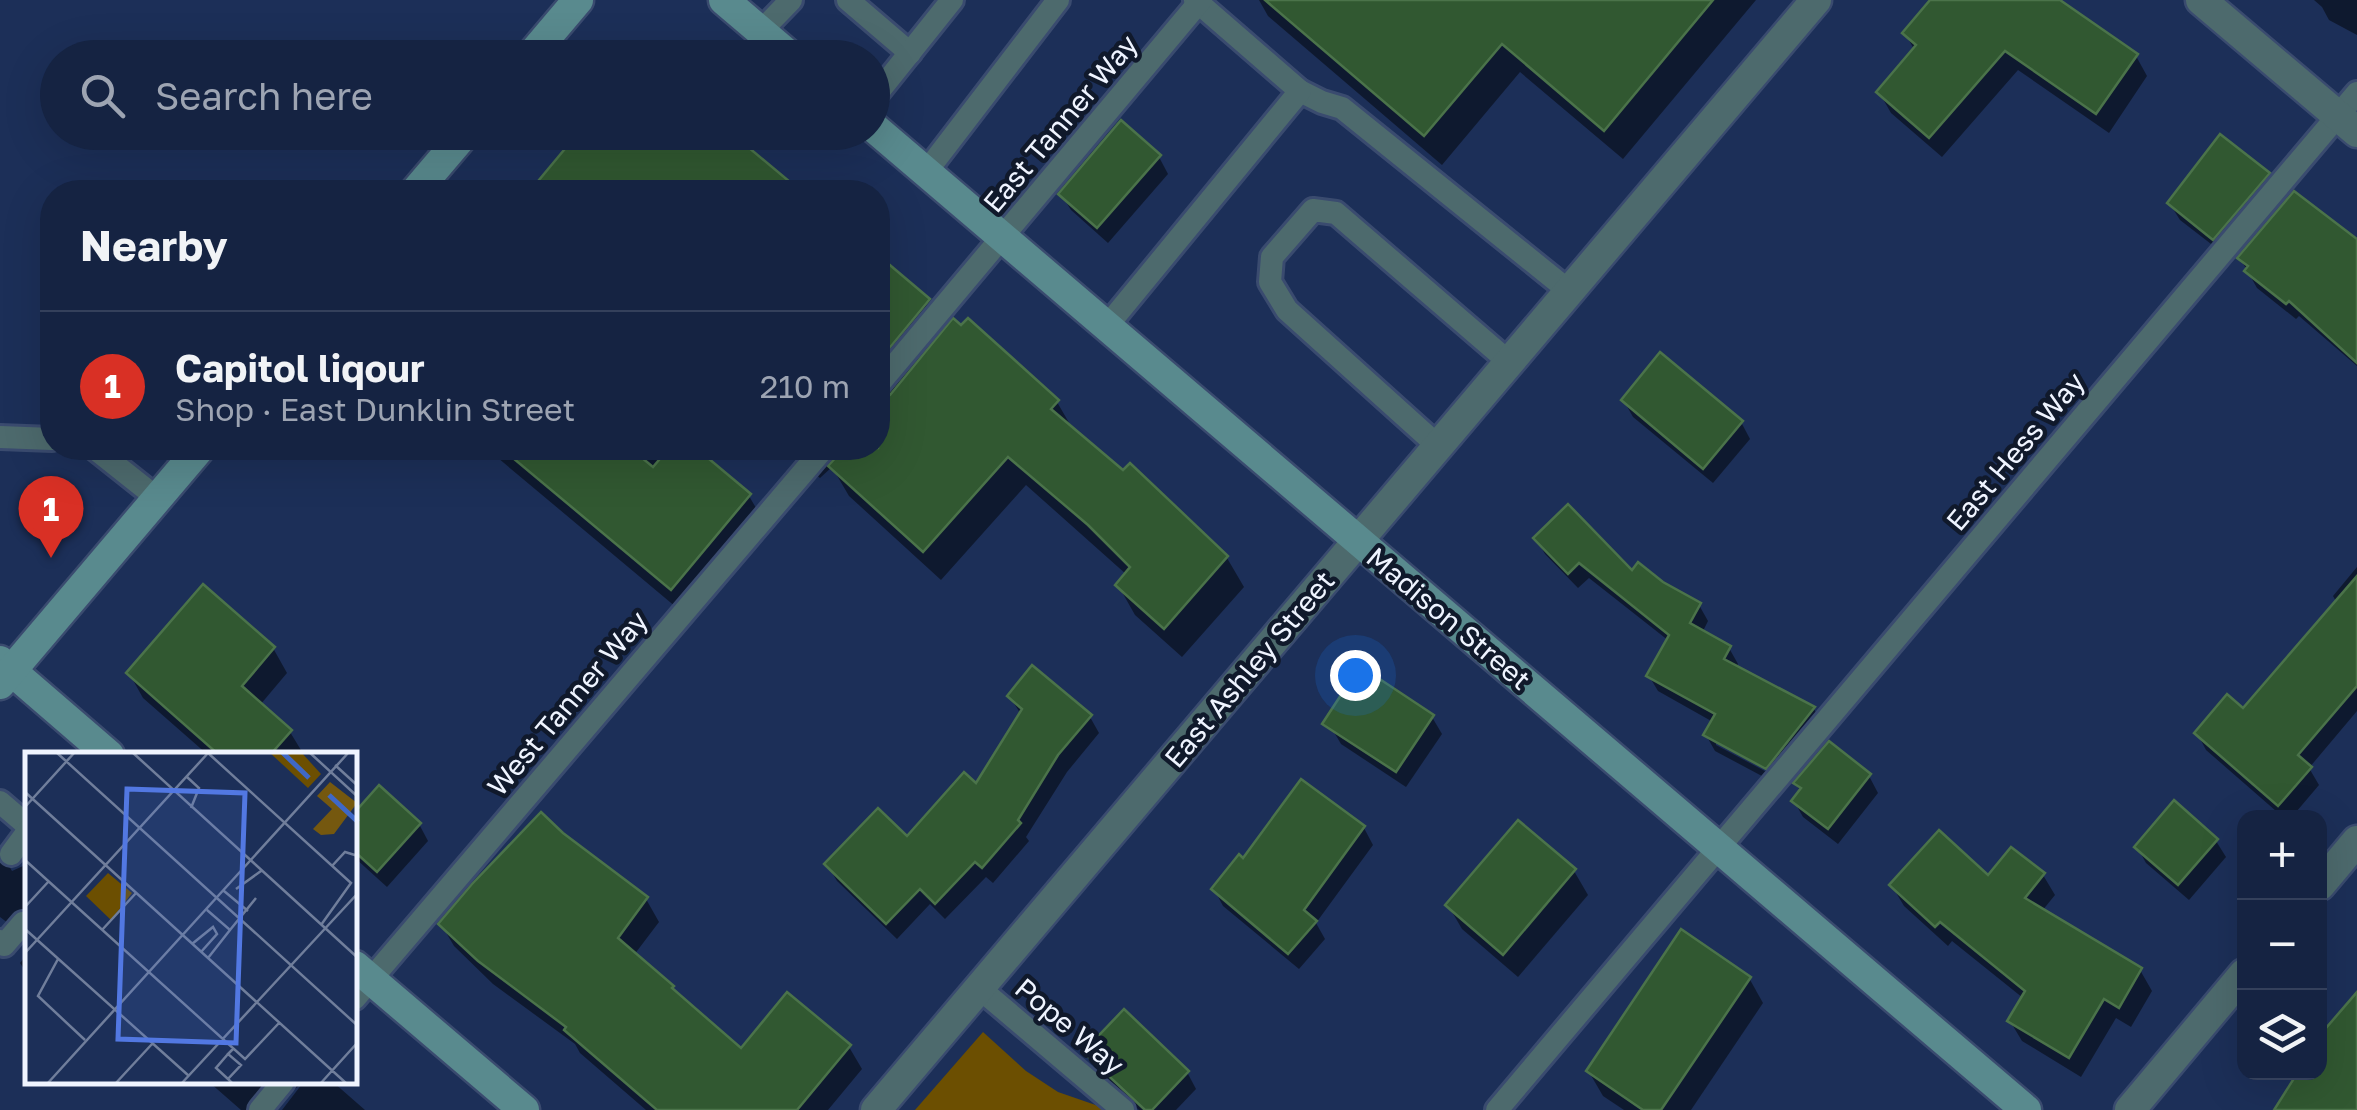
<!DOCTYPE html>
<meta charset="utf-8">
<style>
body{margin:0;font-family:"Golos Text",sans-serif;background:#1e2b49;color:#f1f3f6}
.controls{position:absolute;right:30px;bottom:30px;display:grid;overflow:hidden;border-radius:20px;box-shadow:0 10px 40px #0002}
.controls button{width:90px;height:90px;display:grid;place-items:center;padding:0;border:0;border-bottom:2px solid #34405b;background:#152342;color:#f1f3f6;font:50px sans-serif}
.you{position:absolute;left:1355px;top:675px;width:35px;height:35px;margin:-25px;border:8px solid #fff;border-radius:50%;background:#1a73e8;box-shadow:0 0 0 15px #1a73e833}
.badge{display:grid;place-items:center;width:65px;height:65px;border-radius:50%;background:#d93025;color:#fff;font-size:32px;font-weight:700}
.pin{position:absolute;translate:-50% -82px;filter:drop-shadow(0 2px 5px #0008)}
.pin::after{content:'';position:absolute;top:52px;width:35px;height:30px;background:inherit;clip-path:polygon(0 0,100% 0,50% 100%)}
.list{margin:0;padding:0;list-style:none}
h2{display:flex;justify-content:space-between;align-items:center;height:130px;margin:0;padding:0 40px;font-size:42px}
h2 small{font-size:32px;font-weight:400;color:#9da4b2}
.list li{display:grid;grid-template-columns:65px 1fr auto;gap:30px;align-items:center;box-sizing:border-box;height:150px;padding:0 40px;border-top:2px solid #34405b}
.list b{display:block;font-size:38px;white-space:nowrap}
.list p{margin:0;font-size:32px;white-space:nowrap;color:#9da4b2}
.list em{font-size:32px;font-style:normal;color:#9da4b2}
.icon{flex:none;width:55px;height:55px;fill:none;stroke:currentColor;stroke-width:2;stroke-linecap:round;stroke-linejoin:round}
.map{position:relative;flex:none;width:2357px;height:1110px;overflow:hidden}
.search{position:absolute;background:#152342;box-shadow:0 10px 40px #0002;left:40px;top:40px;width:850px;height:110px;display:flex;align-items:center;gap:25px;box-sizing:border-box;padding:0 35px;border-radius:55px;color:#9da4b2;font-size:38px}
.panel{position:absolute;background:#152342;box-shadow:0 10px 40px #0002;left:40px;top:180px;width:850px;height:280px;border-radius:40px}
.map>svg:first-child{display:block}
.green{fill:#6c4f01}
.shadow{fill:#0007;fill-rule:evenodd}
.building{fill:#315831;stroke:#4b734a;stroke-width:2.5}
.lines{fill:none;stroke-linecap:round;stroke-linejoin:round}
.lane-casing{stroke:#3a4b6f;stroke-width:28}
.street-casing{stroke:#3a4b6f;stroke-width:35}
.secondary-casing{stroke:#3a4b6f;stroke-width:35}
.lane{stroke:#4d6a6d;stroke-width:22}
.street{stroke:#4d6a6d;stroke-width:30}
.secondary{stroke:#598a8e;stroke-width:30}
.labels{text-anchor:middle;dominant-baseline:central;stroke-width:9;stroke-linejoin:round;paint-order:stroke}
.street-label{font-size:28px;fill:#eff4ff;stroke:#10192b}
.inset-river{fill:none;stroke:#3f68c6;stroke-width:5}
.inset-road{fill:none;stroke:#707e9b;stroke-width:2.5}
.view{fill:#5278e2;fill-opacity:0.15;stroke:#5278e2;stroke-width:5}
.inset-edge{fill:none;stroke:#eff4ff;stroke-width:5}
</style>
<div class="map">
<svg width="2357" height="1110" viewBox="0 0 2357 1110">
<rect width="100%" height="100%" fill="#1c2f58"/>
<path class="green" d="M983 1032 1026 1071 1058 1092 1110 1110H915Z"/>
<g class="shadow">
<path d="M1259 0H1756L1623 159 1520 72 1442 165 1268 16Z"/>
<path d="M1934 0H2056L2136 56 2147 76 2109 133 2018 70 1942 157 1891 113 1879 92 1915 51 1905 33Z"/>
<path d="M2314 0H2357V35L2329 20 2322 7Z"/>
<path d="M582 132H727L799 192H532Z"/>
<path d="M1159 157 1168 174 1108 243 1071 210 1061 194Z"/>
<path d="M2268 175 2277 191 2224 254 2180 220 2170 204Z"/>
<path d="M2357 243V366L2299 316 2296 319 2257 288 2240 258Z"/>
<path d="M878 258 929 301 946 331 1057 402 1075 433 1124 473 1131 466 1227 558 1244 587 1182 657 1135 615 1118 585 1127 575 1026 485 941 580 849 496 832 467 820 478 783 448H878Z"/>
<path d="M1624 401 1741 422 1750 439 1713 483 1633 417Z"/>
<path d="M486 448H663L668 452 672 448H692L749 496 766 525 689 618Z"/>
<path d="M1536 538 1662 584 1699 605 1708 621 1702 633 1729 648 1738 664 1736 668 1814 709 1823 725 1775 783 1715 751 1706 735 1713 722 1658 691 1649 676 1669 641 1589 578 1578 588 1545 554ZM1716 739 1778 773 1776 777 1716 745Z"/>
<path d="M2357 567V711L2309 768 2319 785 2291 818H2284L2206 750 2197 733 2243 711 2337 603 2333 596Z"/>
<path d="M273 648 287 673 260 705 290 732 304 755H208L143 698 129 673Z"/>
<path d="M1010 697 1090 717 1099 733 1067 772 1026 837 1029 841 993 883 986 877 945 919 930 904 897 939 837 881 827 864 907 840 976 786 1020 713Z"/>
<path d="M1432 717 1442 734 1406 787 1341 744 1331 727Z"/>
<path d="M1869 776 1878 793 1838 844 1803 817 1794 801 1801 792 1796 784Z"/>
<path d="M1302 782 1364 828 1373 845 1316 923 1325 939 1299 969 1223 906 1214 889 1244 862Z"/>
<path d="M355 816 419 824 428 841 387 887 355 858Z"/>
<path d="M561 835 646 899 659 922 634 955 741 1052 849 1047 862 1069 828 1110H646L580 1053 575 1044 493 984 454 946 441 924Z"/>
<path d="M2216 841 2226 857 2189 900 2146 863 2137 847Z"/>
<path d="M0 851 12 871 23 866 28 869V935L25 936 0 917Z"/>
<path d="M1574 871 1588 895 1518 977 1462 929 1448 905Z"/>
<path d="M2043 875 2055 895 2042 911 2140 970 2152 991 2131 1027 2116 1018 2081 1077 2022 1041 2010 1021 2023 998 1952 941 1948 946 1904 906 1892 886Z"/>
<path d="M28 953V975L20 963Z"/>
<path d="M1749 978 1763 1003 1691 1110H1624L1603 1096 1589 1072Z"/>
<path d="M1086 1052 1187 1072 1196 1089 1176 1110H1139L1095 1069Z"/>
<path d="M209 1082H333L365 1110H282L302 1084 285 1095 273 1110H241Z"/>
</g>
<g class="building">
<path d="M1265 0H1713L1604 131 1502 44 1424 136Z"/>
<path d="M1930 0H2060L2138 54 2096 114 2005 51 1929 138 1876 92 1916 45 1902 33Z"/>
<path d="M1121 120 1161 155 1097 228 1058 194Z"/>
<path d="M579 132H730L802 192H529Z"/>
<path d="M2220 134 2270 173 2213 240 2167 203Z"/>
<path d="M2294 191 2357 239V363L2289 301 2286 304 2244 271 2248 266 2237 258Z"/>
<path d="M878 255 930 299 878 362Z"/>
<path d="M953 318 961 325 968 318 1059 400 1051 409 1123 470 1130 463 1228 556 1164 629 1115 585 1130 567 1088 525 1008 457 923 552 828 466 836 457 839 448H878V400L890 395Z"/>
<path d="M1660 352 1743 421 1703 469 1621 400Z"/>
<path d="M501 448H630L653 467 669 448H696L751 494 671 590Z"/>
<path d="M1568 504 1632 570 1638 562 1663 582 1701 603 1690 623 1731 646 1724 659 1815 707 1766 769 1703 735 1715 714 1646 676 1669 635 1579 563 1568 574 1533 538Z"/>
<path d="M2357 576V686L2298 755 2312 767 2278 806 2194 733 2227 694 2243 708Z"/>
<path d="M203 584 275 647 242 686 292 730 270 755H219L126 673Z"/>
<path d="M1032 665 1092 715 1058 755 1018 820 1021 823 982 868 975 862 935 904 920 889 886 924 824 864 878 808 907 836 964 772 976 783 1022 709 1007 696Z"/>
<path d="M1360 666 1434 715 1396 772 1322 724Z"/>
<path d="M1829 741 1871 774 1828 829 1791 801 1801 788 1793 783Z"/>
<path d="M1301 779 1365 826 1304 910 1317 921 1288 954 1211 889 1239 854 1243 858Z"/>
<path d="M379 785 421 823 377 872 355 852V812Z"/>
<path d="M2174 800 2218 839 2178 885 2134 847Z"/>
<path d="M541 812 563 833 648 897 618 938 674 986 672 988 741 1048 787 992 851 1045 797 1110H657L564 1030 566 1027 478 961 438 924 472 884Z"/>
<path d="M1518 820 1576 869 1503 955 1445 905Z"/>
<path d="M1939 830 1988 875 2011 847 2045 873 2025 898 2142 968 2119 1008 2104 999 2069 1058 2007 1021 2025 991 1940 922 1935 927 1889 885Z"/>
<path d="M1681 929 1751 977 1661 1110H1643L1586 1071Z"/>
<path d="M2357 992V1110H2274L2298 1072H2320V1035Z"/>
<path d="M1124 1009 1189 1071 1152 1110H1145L1083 1052Z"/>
</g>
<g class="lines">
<g class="lane-casing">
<g id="lane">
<path d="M848 0 910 53"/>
<path d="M761 31 791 0"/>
<path d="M1300 91 1322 102 1342 108 1569 291"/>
<path d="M872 100 952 0"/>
<path d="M926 172 1058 0"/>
<path d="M1107 326 1300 91 1195 0"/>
<path d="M878 385 1201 0"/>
<path d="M0 437 52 439"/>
<path d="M1438 446 1287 310 1270 282 1272 257 1313 210 1336 213 1509 362"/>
<path d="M94 448 157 498"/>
<path d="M0 802 28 826"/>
<path d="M11 854 28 831"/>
<path d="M0 941 4 945 23 923"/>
<path d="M979 988 1123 1110"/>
<path d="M355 998 824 448"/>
<path d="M260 1110 283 1082"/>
<path d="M1497 1110 2357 93"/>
</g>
</g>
<g class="street-casing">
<g id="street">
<path d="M2201 0 2357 132"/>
<path d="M2320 885 2357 841"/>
<path d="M876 1110 1816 0"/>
<path d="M2130 1110 2244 974"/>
</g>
</g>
<g class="secondary-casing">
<g id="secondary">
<path d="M724 0 792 58"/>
<path d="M529 58 578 0"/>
<path d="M872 126 2026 1110"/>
<path d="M415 192 466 132"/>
<path d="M0 661 109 755"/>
<path d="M0 684 200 448"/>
<path d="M355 966 524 1110"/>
</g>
</g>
<use href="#lane" class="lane"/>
<use href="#street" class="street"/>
<use href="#secondary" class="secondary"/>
</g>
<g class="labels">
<g class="street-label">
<text transform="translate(1060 123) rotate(-50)">East Tanner Way</text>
<text transform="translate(2015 451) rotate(-50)">East Hess Way</text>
<text transform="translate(1449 618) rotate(40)">Madison Street</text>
<text transform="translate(1249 669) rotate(-50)">East Ashley Street</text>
<text transform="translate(567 703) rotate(-50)">West Tanner Way</text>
<text transform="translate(1070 1026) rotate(40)">Pope Way</text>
</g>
</g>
<g transform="translate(25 752)">
<rect width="332" height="332" fill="#1c2f58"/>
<path d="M244 0H276L296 22 283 36ZM83 121 107 141 86 168 61 144Z" fill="#6c4f01"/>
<path d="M305 30 332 51 309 82 296 83 288 77 307 57 292 44Z" fill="#75580f"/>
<path class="inset-river" d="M257 0 284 26M304 43 333 70"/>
<path class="inset-road" d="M31 0 333 274M107 0 333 206M284 0 333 45M183 1 326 131 296 173M310 13 333 34M162 25 174 36 166 56M0 40 322 332M0 55 50 0M0 108 220 307 254 271M307 114 320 100 333 104M211 137 236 119M199 139 223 159M0 155 24 129M182 158 205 178 231 146M0 177 164 324M77 178 111 141M167 192 188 175 192 182 176 200M0 201 184 0M183 206 205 178M33 207 13 244 60 288M208 297 203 302 216 313 203 327 208 332M203 302 191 316 203 327M22 332 324 0M90 332 127 292M156 332 333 141M295 332 333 290"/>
<path class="view" d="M102 37 220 41 211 291 93 287Z"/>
<rect width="332" height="332" class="inset-edge"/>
</g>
</svg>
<div class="controls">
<button>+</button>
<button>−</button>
<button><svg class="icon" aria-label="layers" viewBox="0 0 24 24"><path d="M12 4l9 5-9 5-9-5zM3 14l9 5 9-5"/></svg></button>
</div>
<div class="you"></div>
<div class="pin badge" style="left:51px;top:558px">1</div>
<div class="search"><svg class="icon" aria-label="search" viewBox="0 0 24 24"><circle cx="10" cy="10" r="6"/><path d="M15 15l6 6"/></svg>Search here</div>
<section class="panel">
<h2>Nearby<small></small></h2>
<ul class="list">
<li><span class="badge">1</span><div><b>Capitol liqour</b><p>Shop · East Dunklin Street</p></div><em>210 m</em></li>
</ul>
</section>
</div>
